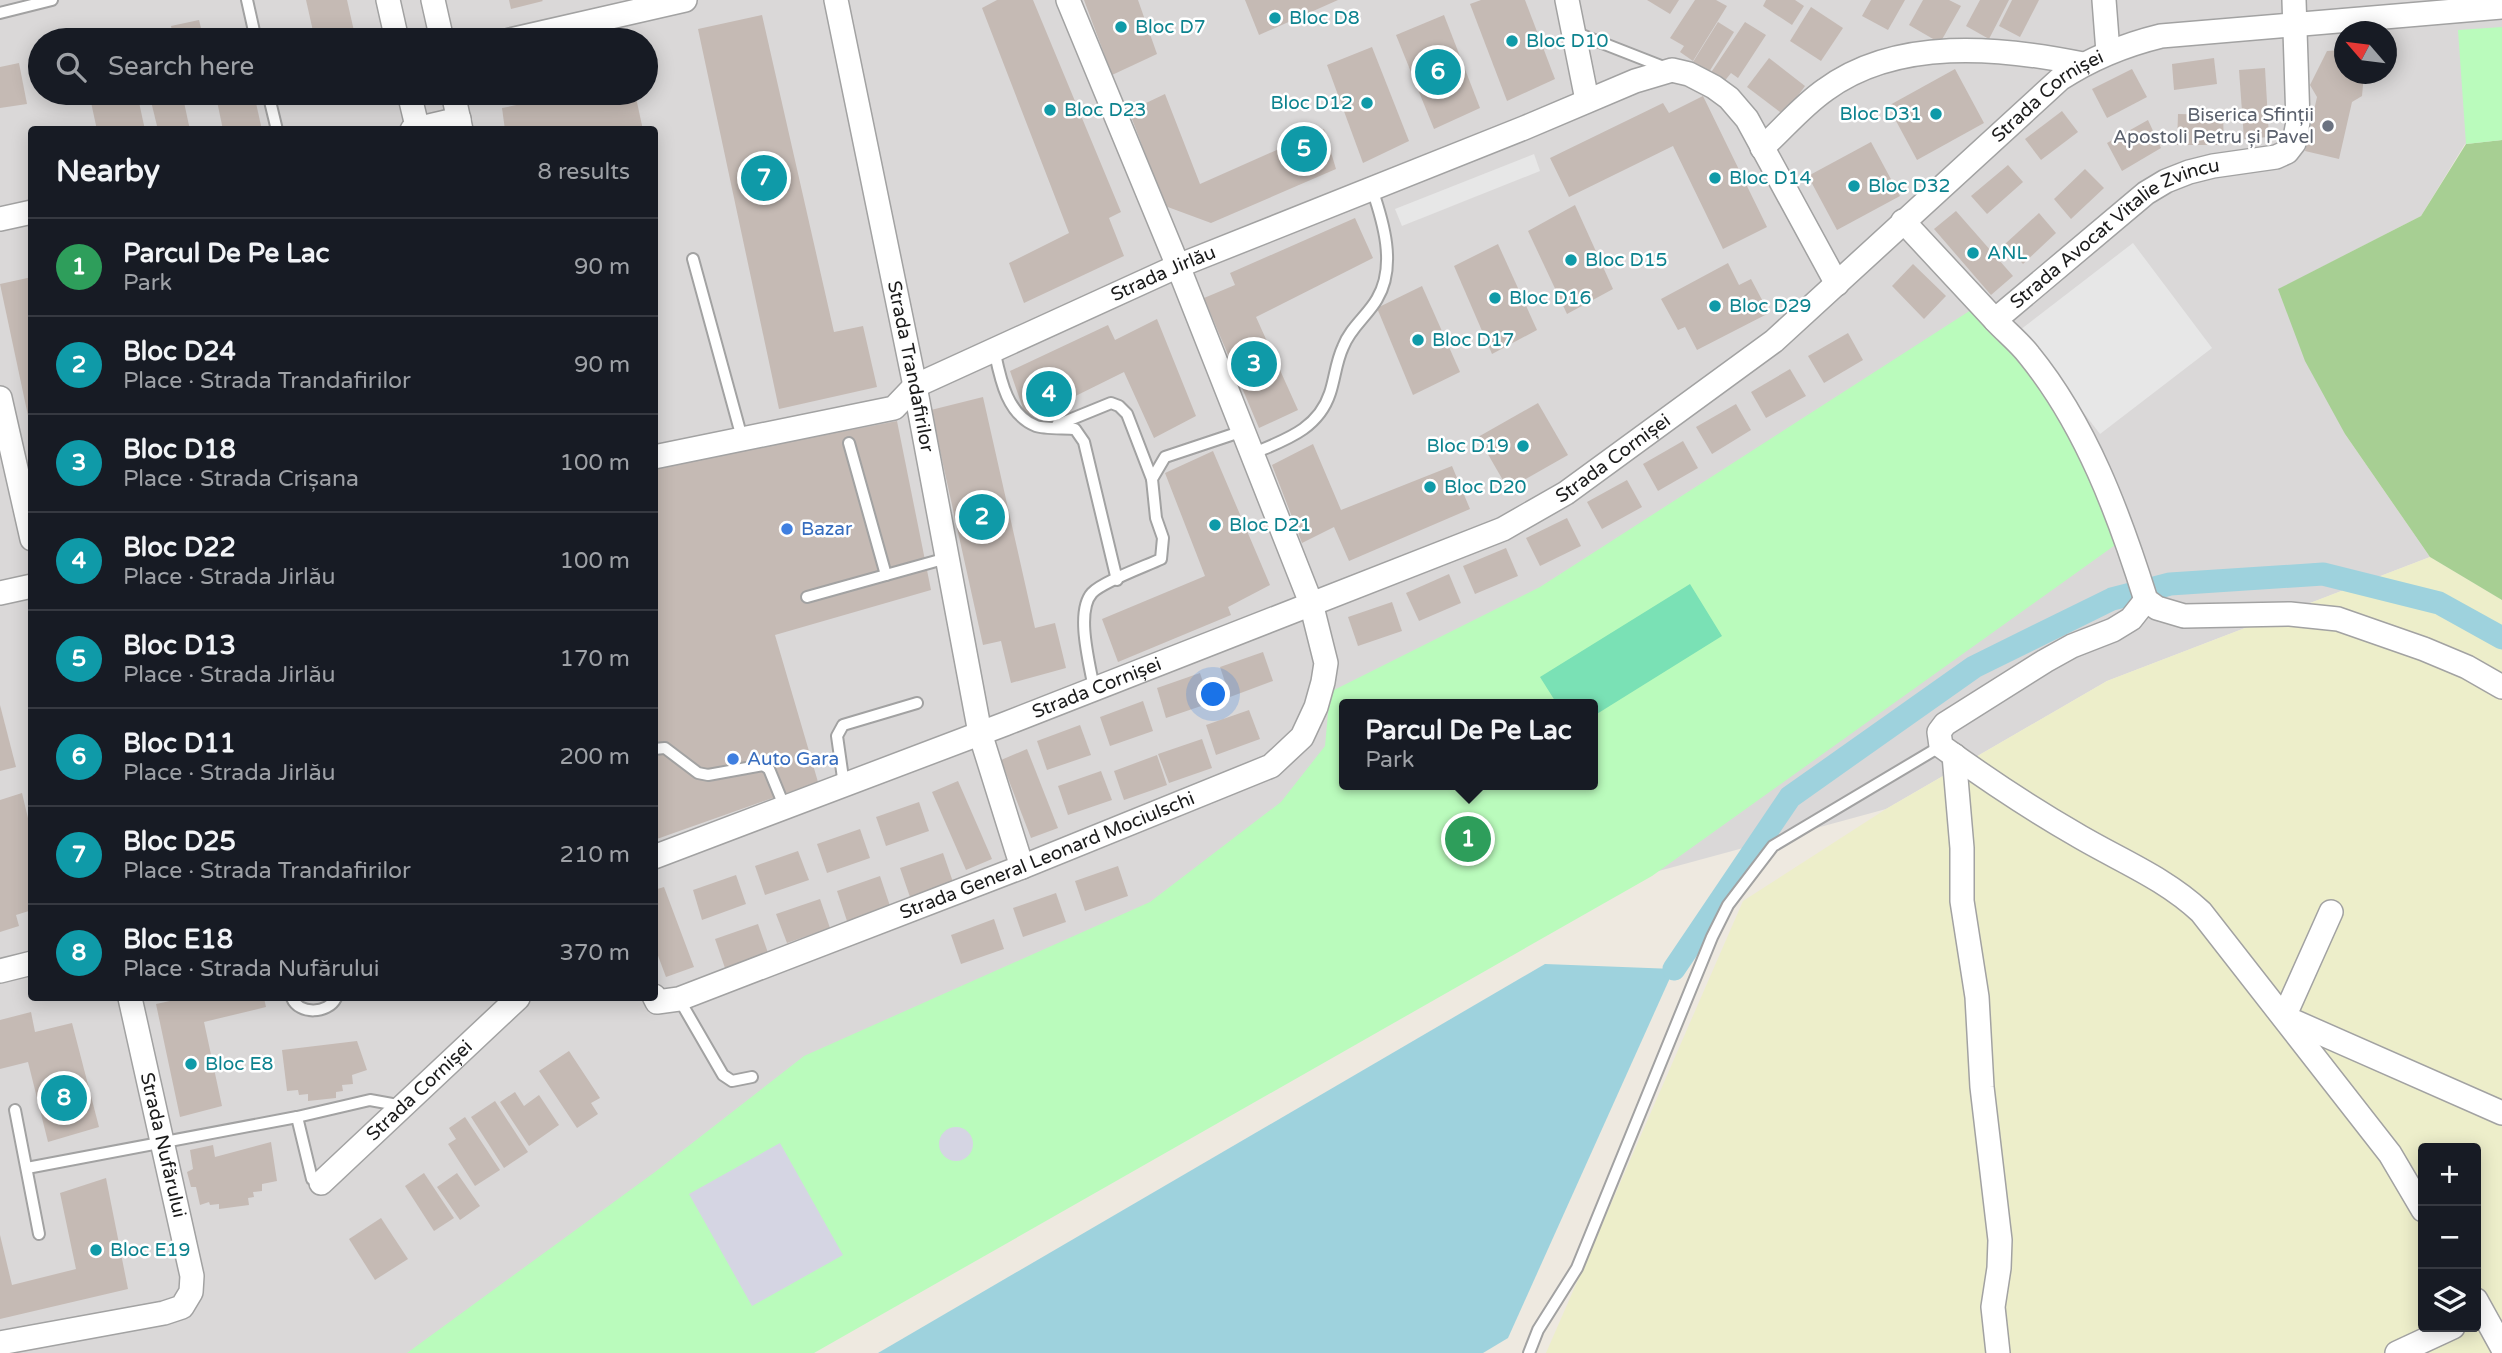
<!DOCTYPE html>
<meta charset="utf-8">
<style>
body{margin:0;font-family:"Varela Round",sans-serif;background:#242831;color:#f1f3f6}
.controls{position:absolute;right:21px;bottom:21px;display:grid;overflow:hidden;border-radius:7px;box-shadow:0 4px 18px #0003}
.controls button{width:63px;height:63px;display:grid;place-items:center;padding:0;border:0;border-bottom:2px solid #363941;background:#171b24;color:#f1f3f6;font:35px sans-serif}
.compass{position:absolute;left:2334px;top:21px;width:63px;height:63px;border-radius:50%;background:#171b24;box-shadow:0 4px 18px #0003;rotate:298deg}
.you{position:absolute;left:1214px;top:695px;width:24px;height:24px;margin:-18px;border:5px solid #fff;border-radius:50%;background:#1a73e8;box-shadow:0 0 0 10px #1a73e833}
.badge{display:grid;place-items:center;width:46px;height:46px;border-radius:50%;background:#d93025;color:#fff;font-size:23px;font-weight:700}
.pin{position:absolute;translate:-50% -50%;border:4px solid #fff;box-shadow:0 2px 7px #0006}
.popup{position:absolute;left:1339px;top:699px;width:259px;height:91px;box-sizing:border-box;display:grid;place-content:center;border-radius:7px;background:#171b24;filter:drop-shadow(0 2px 5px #0005);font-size:23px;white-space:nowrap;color:#9ea1a6}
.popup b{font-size:26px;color:#f1f3f6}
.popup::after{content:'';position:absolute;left:50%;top:100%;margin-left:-14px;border:14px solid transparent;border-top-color:#171b24}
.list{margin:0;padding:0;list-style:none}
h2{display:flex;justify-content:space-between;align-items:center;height:91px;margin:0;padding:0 28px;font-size:30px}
h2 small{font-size:23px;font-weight:400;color:#9ea1a6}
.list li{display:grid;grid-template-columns:46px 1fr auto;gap:21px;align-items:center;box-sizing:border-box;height:98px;padding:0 28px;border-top:2px solid #363941}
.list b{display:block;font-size:26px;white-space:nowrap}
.list p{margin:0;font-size:23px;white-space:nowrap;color:#9ea1a6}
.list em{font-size:23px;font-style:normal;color:#9ea1a6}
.icon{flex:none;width:38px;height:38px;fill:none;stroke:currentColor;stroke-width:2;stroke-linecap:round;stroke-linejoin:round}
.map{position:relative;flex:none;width:2502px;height:1353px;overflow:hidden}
.search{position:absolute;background:#171b24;box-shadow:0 4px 18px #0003;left:28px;top:28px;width:630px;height:77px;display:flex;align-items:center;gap:18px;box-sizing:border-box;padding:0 24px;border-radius:38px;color:#9ea1a6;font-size:26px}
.panel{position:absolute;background:#171b24;box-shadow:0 4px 18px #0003;left:28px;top:126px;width:630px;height:875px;border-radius:7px}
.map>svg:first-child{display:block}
.residential{fill:#dad8d8;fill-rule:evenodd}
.farmland{fill:#edeeca;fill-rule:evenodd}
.forest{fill:#a7cf93}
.park{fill:#bafbbc;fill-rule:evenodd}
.pitch{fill:#7ae1b5}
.parking{fill:#e7e7e7}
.plaza{fill:#d5d5e3}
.water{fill:#9ed2dd}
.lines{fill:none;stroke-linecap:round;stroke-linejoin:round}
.canal{stroke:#9ed2dd;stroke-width:23}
.building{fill:#c5bab4}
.service-casing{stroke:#a2a2a2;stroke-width:14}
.minor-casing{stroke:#a2a2a2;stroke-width:26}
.service{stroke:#fff;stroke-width:10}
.minor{stroke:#fff;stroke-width:23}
.culture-dot{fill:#0f9aa8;stroke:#fff;stroke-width:2.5}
.worship-dot{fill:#6b7280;stroke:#fff;stroke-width:2.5}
.shop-dot{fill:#3f7fe0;stroke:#fff;stroke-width:2.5}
.labels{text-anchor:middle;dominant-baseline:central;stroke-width:5;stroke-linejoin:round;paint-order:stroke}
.culture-label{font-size:19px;fill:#0d838f;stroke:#fff;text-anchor:start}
.street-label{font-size:19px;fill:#1b1b1b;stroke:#fff}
.worship-label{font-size:19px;fill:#5b616d;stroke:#fff;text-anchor:end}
.shop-label{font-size:19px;fill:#366cbe;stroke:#fff;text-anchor:start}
</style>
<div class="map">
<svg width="2502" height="1353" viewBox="0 0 2502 1353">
<rect width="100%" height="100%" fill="#eee9e0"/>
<path class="residential" d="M0 0H2502V140L2465 144 2421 216 2279 289 2345 434 2430 557 2107 681 1886 809 1655 872 804 1353H0ZM2344 32H2386V74H2344ZM40 40H646V93H40ZM32 130H654V998H32ZM1344 704H1592V785H1344Z"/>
<path class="farmland" d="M2430 557 2502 600V1353H1546L1743 901 1886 809 2107 681ZM2423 1148H2476V1327H2423Z"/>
<path class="forest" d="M2502 140V600L2430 557 2345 434 2305 361 2278 289 2421 216 2466 144Z"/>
<g class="park">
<path d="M2502 27V140L2466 144 2458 30Z"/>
<path d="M1971 310 2023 357 2073 438 2118 543 1652 876 814 1353H407L655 1172 804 1056 1150 902 1281 802 1325 746 1330 692 1540 587ZM1344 704H1592V785H1344Z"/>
</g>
<path class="pitch" d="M1690 584 1722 636 1592 717V704H1557L1540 677Z"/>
<g class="parking">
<path d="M1534 154 1540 171 1402 226 1395 209Z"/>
<path d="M2133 243 2212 348 2100 434 2020 330Z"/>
</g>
<g class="plaza">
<circle cx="956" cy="1144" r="17"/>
<path d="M780 1143 843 1255 752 1306 689 1194Z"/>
</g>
<path class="water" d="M1545 964 1674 969 1508 1338 1483 1353H878Z"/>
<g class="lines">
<path class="canal" d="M1674 969 1790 797 1974 667 2112 599 2170 584 2323 574 2439 603 2502 638"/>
</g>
<g class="building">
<path d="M306 0H347L356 40H315Z"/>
<path d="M509 0H542L543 1 511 9Z"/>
<path d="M997 0H1033L1121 212 1109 218 1124 256 1024 303 1009 263 1069 233 982 8Z"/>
<path d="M1084 0H1138L1157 54 1112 75Z"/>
<path d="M1245 0H1338L1259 35Z"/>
<path d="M1481 0H1525L1555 79 1507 101 1470 4Z"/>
<path d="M1647 0H1679L1670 14Z"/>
<path d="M1695 0H1716L1727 6 1693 61 1680 52 1684 46 1670 38Z"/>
<path d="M1766 0H1795L1804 6 1792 25 1763 6Z"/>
<path d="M1871 0H1905L1888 30 1862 16Z"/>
<path d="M1923 0H1949L1961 6 1940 43 1909 25Z"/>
<path d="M1980 0H2009L1989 39 1966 26Z"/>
<path d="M2012 0H2039L2020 37 1999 26Z"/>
<path d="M1811 7 1843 28 1821 61 1790 41Z"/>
<path d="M762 15 834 332 863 326 877 387 779 409 698 29Z"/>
<path d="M1444 15 1480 108 1434 129 1396 35Z"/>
<path d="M199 20 204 40H174L171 26Z"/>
<path d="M1718 22 1734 32 1709 72 1693 62Z"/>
<path d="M1745 22 1766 35 1738 78 1731 73 1723 83 1710 74Z"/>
<path d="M1372 47 1409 141 1363 163 1327 65Z"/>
<path d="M2344 50V74H2364L2362 96 2352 102 2339 159 2305 151 2317 97 2310 85 2327 51Z"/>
<path d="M1769 58 1805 86 1784 115 1747 87Z"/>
<path d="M2214 58 2217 84 2174 90 2172 64Z"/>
<path d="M19 63 27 104 0 108V67Z"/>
<path d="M2265 68 2269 137 2244 139 2239 70Z"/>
<path d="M1955 69 1984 123 1917 160 1888 106Z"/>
<path d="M2132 69 2147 97 2107 118 2092 89Z"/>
<path d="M89 93H137L145 130H97Z"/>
<path d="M149 93H182L190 130H158Z"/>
<path d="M576 93H635L643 130H505L502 108Z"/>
<path d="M254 94 262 130H223L217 101Z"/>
<path d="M1165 94 1200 184 1324 129 1336 169 1211 223 1165 206 1129 111Z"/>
<path d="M1703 96 1767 227 1723 249 1673 146 1569 197 1550 158 1663 103 1669 113Z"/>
<path d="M2062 111 2078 132 2041 160 2025 139Z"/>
<path d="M2178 114 2223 115 2224 145H2177Z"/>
<path d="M2148 120 2161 148 2122 171 2107 143Z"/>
<path d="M1871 142 1900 196 1837 230 1808 176Z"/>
<path d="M2008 165 2023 182 1987 214 1971 196Z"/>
<path d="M2085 169 2104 188 2071 219 2054 199Z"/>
<path d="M1575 205 1613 289 1567 314 1528 231Z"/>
<path d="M1956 211 2013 276 1991 295 1934 229Z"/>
<path d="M2039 213 2056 233 2023 264 2005 244Z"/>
<path d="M1355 218 1373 258 1256 317 1298 410 1259 428 1204 298 1235 285 1230 273Z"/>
<path d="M1498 244 1537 330 1492 354 1454 266Z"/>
<path d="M1728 263 1739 285 1751 279 1769 313 1697 350 1685 327 1678 330 1661 299Z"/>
<path d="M1913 264 1946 296 1924 319 1892 286Z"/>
<path d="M32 277V424L30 425 0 284Z"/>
<path d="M1422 286 1460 372 1413 395 1377 308Z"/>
<path d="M1157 319 1196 416 1154 438 1124 372 1027 420 1010 371 1108 325 1115 340Z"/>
<path d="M1848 333 1863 360 1824 383 1808 356Z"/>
<path d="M1790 369 1806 396 1766 418 1751 392Z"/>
<path d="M983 397 1035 628 1055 623 1066 668 1011 683 1001 641 983 645 931 410Z"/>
<path d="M1538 403 1568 455 1508 489 1478 437Z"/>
<path d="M1736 404 1751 430 1712 454 1696 427Z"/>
<path d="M897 421 931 590 775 635 818 782 654 840V468Z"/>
<path d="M1683 441 1698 468 1658 491 1643 464Z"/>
<path d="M1313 444 1341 510 1452 466 1470 509 1349 561 1334 527 1302 543 1272 465Z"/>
<path d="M1213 451 1270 585 1228 607 1231 615 1118 662 1102 619 1205 576 1165 473Z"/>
<path d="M1627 480 1642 507 1602 529 1587 502Z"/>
<path d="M1567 518 1581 546 1540 566 1526 538Z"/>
<path d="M1506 548 1518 576 1475 594 1463 566Z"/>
<path d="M1449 574 1461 603 1419 621 1406 593Z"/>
<path d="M1392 602 1402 631 1358 646 1348 617Z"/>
<path d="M1263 652 1273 681 1230 697 1220 667Z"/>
<path d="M1200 673 1210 703 1166 718 1157 688Z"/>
<path d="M1143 701 1153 731 1110 746 1100 717Z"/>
<path d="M0 705 16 767 0 771Z"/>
<path d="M1249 710 1260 739 1216 755 1206 725Z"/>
<path d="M1080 725 1091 755 1047 770 1037 741Z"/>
<path d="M1202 739 1212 768 1169 783 1158 754Z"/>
<path d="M1027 749 1058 828 1031 838 1001 760Z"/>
<path d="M1157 755 1167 785 1124 800 1114 771Z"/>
<path d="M1101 771 1112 800 1068 815 1058 786Z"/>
<path d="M958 781 992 859 966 870 932 792Z"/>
<path d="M22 793 32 835V910L16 915 19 926 0 932V800Z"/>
<path d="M919 802 929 831 886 846 876 817Z"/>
<path d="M860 829 870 858 827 873 817 844Z"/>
<path d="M798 851 809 880 765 895 755 866Z"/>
<path d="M943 853 953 882 910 897 900 868Z"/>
<path d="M1118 866 1128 896 1085 911 1075 881Z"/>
<path d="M736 875 746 904 702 920 693 890Z"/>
<path d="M880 876 890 906 847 921 837 891Z"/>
<path d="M664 887 694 967 666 977 654 945V890Z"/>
<path d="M1056 893 1066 922 1023 937 1013 908Z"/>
<path d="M820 899 830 928 787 943 776 914Z"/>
<path d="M994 919 1004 949 961 964 951 935Z"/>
<path d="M758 924 768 953 725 968 715 939Z"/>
<path d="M184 998H264L266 1007 204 1022 222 1106 180 1117 156 1004Z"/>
<path d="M31 1012 35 1032 72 1023 99 1127 48 1142 28 1062 0 1069V1020Z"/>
<path d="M357 1041 367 1070 352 1075 353 1084 342 1085 343 1091 336 1092V1098L308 1101V1094L299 1095 298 1090 287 1091 282 1050Z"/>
<path d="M569 1051 600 1098 591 1103 598 1114 577 1128 539 1071Z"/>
<path d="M515 1092 524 1106 539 1095 559 1125 529 1146 500 1102Z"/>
<path d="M495 1101 528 1152 504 1168 471 1117Z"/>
<path d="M465 1117 500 1170 475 1186 448 1144 456 1139 449 1128Z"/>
<path d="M271 1142 277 1181 262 1184V1191L253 1192 254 1197 248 1198 249 1205 219 1209V1204L210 1205 209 1202 200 1205 196 1187H191L187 1172 193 1169 190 1150 213 1145 215 1157Z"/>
<path d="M424 1173 454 1218 434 1231 405 1186Z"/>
<path d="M457 1173 480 1206 460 1220 437 1187Z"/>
<path d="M106 1178 128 1289 0 1319V1235L12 1285 76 1269 60 1193Z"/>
<path d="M381 1218 408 1259 375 1280 349 1239Z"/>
</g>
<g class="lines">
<g class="service-casing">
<g id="service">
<path d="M247 0 256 40"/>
<path d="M0 13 52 0"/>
<path d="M1574 32 1666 68"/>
<path d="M268 93 277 130"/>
<path d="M693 259 742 438"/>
<path d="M994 349C1000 377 1006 414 1036 426 1044 429 1065 428 1075 429L1084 442 1117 580"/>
<path d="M1057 425 1111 403 1119 406 1127 414 1152 479"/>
<path d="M849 443 886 575"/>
<path d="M1252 454C1284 440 1318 430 1330 393 1335 378 1336 362 1343 347 1350 328 1368 315 1377 299 1397 266 1383 221 1372 189"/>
<path d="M807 597 947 558"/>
<path d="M1094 689C1090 665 1075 612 1092 593 1102 582 1146 566 1161 559L1163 538 1156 518 1152 479 1165 457 1243 431"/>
<path d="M654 749 665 748 698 773 708 775 763 765 769 769 785 808"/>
<path d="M844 785 837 736 843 725 917 703"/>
<path d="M292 998C299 1015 328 1014 336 998"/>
<path d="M679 999 723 1075 732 1081 752 1077"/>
<path d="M15 1110 39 1234"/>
<path d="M27 1168 297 1117"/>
<path d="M321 1183 312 1179 297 1117 370 1100 403 1106"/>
<path d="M1529 1353 1538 1330 1577 1268 1712 937 1728 905 1773 846 1941 746"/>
</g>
</g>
<g class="minor-casing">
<g id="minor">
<path d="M388 0 397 40"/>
<path d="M433 0 442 40"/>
<path id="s1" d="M836 0 915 386 980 733 1022 867"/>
<path d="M1567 0 1587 100"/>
<path d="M2104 0 2108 52"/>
<path d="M510 40 685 0"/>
<path d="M409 93 418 130"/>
<path d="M453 93 461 130"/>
<path d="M412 130 459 119"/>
<path d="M1762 148C1783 129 1802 106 1825 90 1897 37 2000 47 2083 64"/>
<path d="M0 219 32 212"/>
<path id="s2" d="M1903 221 1995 320 2146 193 2166 181 2189 172 2213 166 2276 157 2287 152 2294 143 2298 122 2294 0"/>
<path d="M1995 320C2006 332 2019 342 2029 355 2086 425 2119 514 2146 600L2157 608 2184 616 2290 614 2338 619 2424 649 2467 667 2502 687"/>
<path d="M0 398 32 539"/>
<path id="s3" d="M654 457 894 408 915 386 1178 266 1524 128 1635 81 1672 70 1689 74 1714 87 1729 98 1747 119 1837 284"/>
<path d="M0 593 32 586"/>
<path d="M2146 600 2131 619 2113 630 2072 646 2045 661 1945 724 1939 732 1941 746C1985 778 2030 808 2077 835 2119 860 2165 878 2201 912L2390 1154 2423 1210"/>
<path d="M1954 755 1962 848V901L1977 997 1982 1087 2000 1240 1999 1268 1993 1307 1998 1353"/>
<path id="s4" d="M654 857 1005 724 1503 529 1566 493 1774 341 2060 79C2092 58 2124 45 2161 36L2502 7"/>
<path d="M2331 912 2284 1017 2502 1113"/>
<path d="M0 971 32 963"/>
<path id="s5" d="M654 996 657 1002 679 999 1022 867 1271 766 1302 737 1316 707 1323 682 1326 663 1311 603 1178 266 1068 0"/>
<path id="s6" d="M321 1183 518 998"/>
<path d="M2476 1300 2502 1347"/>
<path d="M0 1343 164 1313 182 1307 191 1292 192 1276 130 998"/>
<path d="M2397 1353 2453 1327"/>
</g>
</g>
<use href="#service" class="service"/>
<use href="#minor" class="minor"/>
</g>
<g class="culture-dot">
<circle cx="1275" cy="18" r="7"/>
<circle cx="1121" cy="27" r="7"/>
<circle cx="1512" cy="41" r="7"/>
<circle cx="1367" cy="103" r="7"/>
<circle cx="1050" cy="110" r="7"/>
<circle cx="1936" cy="114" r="7"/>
<circle cx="1715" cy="178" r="7"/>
<circle cx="1854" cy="186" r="7"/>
<circle cx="1973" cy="253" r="7"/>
<circle cx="1571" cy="260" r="7"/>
<circle cx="1495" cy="298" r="7"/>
<circle cx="1715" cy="306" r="7"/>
<circle cx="1418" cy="340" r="7"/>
<circle cx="1523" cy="446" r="7"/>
<circle cx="1430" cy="487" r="7"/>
<circle cx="1215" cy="525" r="7"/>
<circle cx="191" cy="1064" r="7"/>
<circle cx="96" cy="1250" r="7"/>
</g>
<circle class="worship-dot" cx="2328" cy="126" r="7"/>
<g class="shop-dot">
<circle cx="787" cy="529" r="7"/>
<circle cx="733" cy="759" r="7"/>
</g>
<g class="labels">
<g class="culture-label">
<text x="1289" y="18">Bloc D8</text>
<text x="1135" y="27">Bloc D7</text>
<text x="1526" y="41">Bloc D10</text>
<text x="1353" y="103" text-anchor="end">Bloc D12</text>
<text x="1064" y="110">Bloc D23</text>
<text x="1922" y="114" text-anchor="end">Bloc D31</text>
<text x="1729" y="178">Bloc D14</text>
<text x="1868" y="186">Bloc D32</text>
<text x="1987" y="253">ANL</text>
<text x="1585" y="260">Bloc D15</text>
<text x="1509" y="298">Bloc D16</text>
<text x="1729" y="306">Bloc D29</text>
<text x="1432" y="340">Bloc D17</text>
<text x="1509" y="446" text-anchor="end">Bloc D19</text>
<text x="1444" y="487">Bloc D20</text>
<text x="1229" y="525">Bloc D21</text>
<text x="205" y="1064">Bloc E8</text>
<text x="110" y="1250">Bloc E19</text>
</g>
<g class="street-label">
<text stroke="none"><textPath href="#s4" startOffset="1608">Strada Cornișei</textPath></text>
<text stroke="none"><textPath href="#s2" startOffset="285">Strada Avocat Vitalie Zvincu</textPath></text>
<text stroke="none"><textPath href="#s3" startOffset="548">Strada Jirlău</textPath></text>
<text stroke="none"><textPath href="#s1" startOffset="374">Strada Trandafirilor</textPath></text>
<text stroke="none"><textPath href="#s4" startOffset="1041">Strada Cornișei</textPath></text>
<text stroke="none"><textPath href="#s4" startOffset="474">Strada Cornișei</textPath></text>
<text stroke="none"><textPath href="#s5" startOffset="424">Strada General Leonard Mociulschi</textPath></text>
<text stroke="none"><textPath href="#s6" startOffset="135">Strada Cornișei</textPath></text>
<text transform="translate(163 1145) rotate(77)">Strada Nufărului</text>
</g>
<g class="worship-label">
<text x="2314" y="115">Biserica Sfinții<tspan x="2314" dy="22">Apostoli Petru și Pavel</tspan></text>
</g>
<g class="shop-label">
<text x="801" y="529">Bazar</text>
<text x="747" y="759">Auto Gara</text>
</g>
</g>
</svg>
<div class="controls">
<button>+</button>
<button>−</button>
<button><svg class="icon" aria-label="layers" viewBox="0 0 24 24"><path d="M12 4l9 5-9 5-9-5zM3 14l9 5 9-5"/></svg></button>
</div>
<svg class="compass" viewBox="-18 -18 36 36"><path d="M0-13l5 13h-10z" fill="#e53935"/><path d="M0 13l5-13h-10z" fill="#9ea1a6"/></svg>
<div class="you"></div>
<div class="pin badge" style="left:1468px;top:839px;background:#2e9e5b">1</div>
<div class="popup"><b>Parcul De Pe Lac</b>Park</div>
<div class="pin badge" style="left:982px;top:517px;background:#0f9aa8">2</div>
<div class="pin badge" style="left:1254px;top:364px;background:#0f9aa8">3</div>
<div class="pin badge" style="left:1049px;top:394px;background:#0f9aa8">4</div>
<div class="pin badge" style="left:1304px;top:149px;background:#0f9aa8">5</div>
<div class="pin badge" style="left:1438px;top:72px;background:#0f9aa8">6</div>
<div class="pin badge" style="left:764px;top:178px;background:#0f9aa8">7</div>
<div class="pin badge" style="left:64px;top:1098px;background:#0f9aa8">8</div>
<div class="search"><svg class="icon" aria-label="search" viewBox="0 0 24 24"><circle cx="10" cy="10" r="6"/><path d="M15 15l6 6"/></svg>Search here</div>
<section class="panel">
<h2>Nearby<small>8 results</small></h2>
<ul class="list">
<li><span class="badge" style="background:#2e9e5b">1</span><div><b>Parcul De Pe Lac</b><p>Park</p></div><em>90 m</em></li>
<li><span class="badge" style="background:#0f9aa8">2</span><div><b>Bloc D24</b><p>Place · Strada Trandafirilor</p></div><em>90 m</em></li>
<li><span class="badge" style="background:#0f9aa8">3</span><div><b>Bloc D18</b><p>Place · Strada Crișana</p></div><em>100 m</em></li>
<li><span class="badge" style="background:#0f9aa8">4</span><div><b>Bloc D22</b><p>Place · Strada Jirlău</p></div><em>100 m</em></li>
<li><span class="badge" style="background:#0f9aa8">5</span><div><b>Bloc D13</b><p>Place · Strada Jirlău</p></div><em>170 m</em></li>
<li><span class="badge" style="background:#0f9aa8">6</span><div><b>Bloc D11</b><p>Place · Strada Jirlău</p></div><em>200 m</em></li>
<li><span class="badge" style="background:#0f9aa8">7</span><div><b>Bloc D25</b><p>Place · Strada Trandafirilor</p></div><em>210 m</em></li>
<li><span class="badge" style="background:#0f9aa8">8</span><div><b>Bloc E18</b><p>Place · Strada Nufărului</p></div><em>370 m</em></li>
</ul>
</section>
</div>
